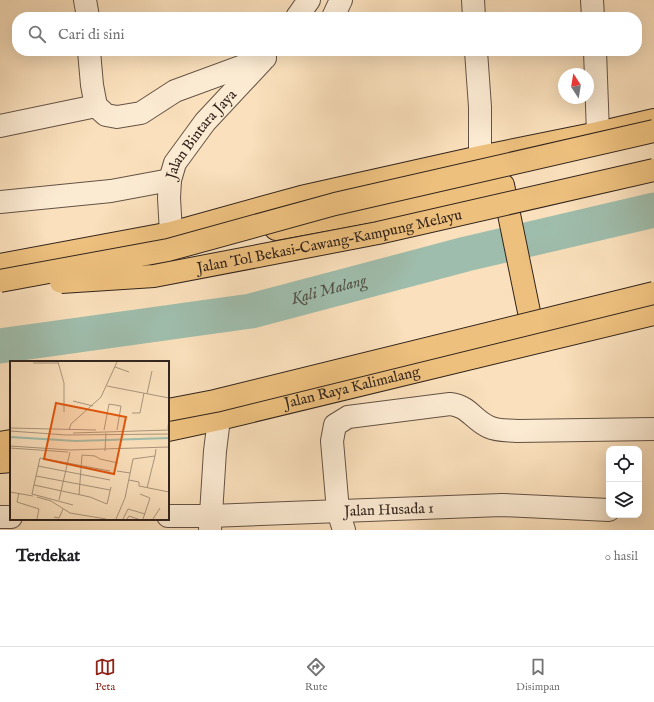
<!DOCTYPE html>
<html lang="id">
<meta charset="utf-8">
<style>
body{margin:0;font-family:"IM FELL English",serif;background:#f2f2f2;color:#202124}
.controls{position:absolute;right:12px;bottom:12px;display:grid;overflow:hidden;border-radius:8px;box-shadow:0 4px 16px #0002}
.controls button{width:36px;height:36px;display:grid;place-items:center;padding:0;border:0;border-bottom:1px solid #e0e0e0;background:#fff;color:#202124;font:20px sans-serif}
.compass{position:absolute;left:558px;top:68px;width:36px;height:36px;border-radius:50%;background:#fff;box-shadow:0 4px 16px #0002;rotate:348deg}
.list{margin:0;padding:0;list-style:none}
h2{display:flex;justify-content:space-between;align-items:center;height:52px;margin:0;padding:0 16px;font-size:17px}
h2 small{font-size:13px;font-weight:400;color:#757577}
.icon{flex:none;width:22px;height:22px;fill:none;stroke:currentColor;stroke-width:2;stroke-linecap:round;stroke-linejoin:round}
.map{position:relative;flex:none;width:654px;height:530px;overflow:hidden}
.search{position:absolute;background:#fff;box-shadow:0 4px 16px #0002;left:12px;right:12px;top:12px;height:44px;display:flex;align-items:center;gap:10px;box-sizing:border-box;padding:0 14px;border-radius:16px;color:#757577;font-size:15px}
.sheet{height:116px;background:#fff}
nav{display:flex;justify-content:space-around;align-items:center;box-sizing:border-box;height:56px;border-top:1px solid #e0e0e0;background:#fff;font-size:11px;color:#757577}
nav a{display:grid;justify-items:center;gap:2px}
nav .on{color:#8f2418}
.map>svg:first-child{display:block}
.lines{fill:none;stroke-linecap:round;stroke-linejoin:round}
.river{stroke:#9fbdac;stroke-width:35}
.minor-casing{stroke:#645345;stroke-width:24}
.major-casing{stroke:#32241d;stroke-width:24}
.highway-casing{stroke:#32241d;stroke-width:24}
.minor{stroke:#fcebd3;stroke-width:22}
.major{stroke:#edc07e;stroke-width:22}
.highway{stroke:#edc07e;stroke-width:22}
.highway-bridge-casing{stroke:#32241d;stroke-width:24;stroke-linecap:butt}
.highway-bridge{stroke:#edc07e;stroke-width:22}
.labels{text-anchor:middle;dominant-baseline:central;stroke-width:3;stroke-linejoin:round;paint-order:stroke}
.street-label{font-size:15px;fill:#32241d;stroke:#fcebd3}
.water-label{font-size:16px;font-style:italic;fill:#535248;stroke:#fcebd3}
.inset-river{fill:none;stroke:#9fbdac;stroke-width:2}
.inset-road{fill:none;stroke:#aa957c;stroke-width:1}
.view{fill:#df560d;fill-opacity:0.15;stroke:#df560d;stroke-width:2}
.inset-edge{fill:none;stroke:#32241d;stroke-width:2}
</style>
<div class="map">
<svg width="654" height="530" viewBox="0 0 654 530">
<rect width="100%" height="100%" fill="#fae0bc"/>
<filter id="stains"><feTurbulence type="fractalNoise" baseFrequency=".005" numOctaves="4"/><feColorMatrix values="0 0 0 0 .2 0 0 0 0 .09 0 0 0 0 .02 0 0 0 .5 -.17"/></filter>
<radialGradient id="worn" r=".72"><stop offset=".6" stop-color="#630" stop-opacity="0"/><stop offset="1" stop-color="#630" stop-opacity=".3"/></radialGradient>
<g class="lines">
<path class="river" id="s1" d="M0 346 251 311 466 254 654 210"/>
<g class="minor-casing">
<g id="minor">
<path d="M85 0 88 17"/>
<path d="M473 0 474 17"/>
<path d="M592 0 593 17"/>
<path d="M297 17 309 0"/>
<path d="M333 17 341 0"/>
<path d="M89 51 92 85 96 106 106 115 117 117 141 113 175 91 265 58"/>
<path d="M476 51 480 107V157"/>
<path d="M595 51 598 133"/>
<path d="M0 126 96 106"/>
<path d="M0 202 111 191 170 180"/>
<path id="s2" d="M171 233 169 198 170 180 175 163 205 122 262 61"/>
<path id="s3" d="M168 516H210L502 505 609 510"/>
<path d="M0 517H11"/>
<path d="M210 530 215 451 219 419"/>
<path d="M344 530 338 511 332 441 335 425 348 417 450 404C469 406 473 420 489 427 497 431 508 430 517 431L654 429"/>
</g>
</g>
<g class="major-casing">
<g id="major">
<path d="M503 185 535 341"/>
<path d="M276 229 503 187"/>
<path d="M0 265 171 233 301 197 480 157 598 133 654 120"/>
<path id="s4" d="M168 430 219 419 654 314"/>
<path d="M0 462 11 461"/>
</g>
</g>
<g class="highway-casing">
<path id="highway" d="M0 443 11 441"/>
</g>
<use href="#minor" class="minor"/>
<use href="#major" class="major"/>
<use href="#highway" class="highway"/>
<g class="highway-bridge-casing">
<g id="highway-bridge">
<path d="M0 281 168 250 335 204 654 131"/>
<path id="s5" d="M61 282 154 276 378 233 654 170"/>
<path d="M168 410 215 401 654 293"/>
</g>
</g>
<use href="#highway-bridge" class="highway-bridge"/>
</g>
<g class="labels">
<g class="street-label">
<text stroke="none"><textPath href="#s2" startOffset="109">Jalan Bintara Jaya</textPath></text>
<text stroke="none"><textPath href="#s5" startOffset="272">Jalan Tol Bekasi–Cawang–Kampung Melayu</textPath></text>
<text stroke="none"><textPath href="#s4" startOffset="189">Jalan Raya Kalimalang</textPath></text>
<text stroke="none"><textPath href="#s3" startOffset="221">Jalan Husada 1</textPath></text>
</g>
<g class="water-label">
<text stroke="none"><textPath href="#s1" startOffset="334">Kali Malang</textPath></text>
</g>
</g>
<g transform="translate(10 361)">
<rect width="159" height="159" fill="#fae0bc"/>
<path class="inset-river" d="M0 76 66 80 159 77"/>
<path class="inset-road" d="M48 1 54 22V51M23 2H48M105 6 119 11M97 25 159 37M137 33 142 10M63 40 83 45M122 52H130L134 32M0 67 86 69M158 68 159 55M59 69 61 63 91 36 107 1M94 69 99 43 111 45 107 69M0 70 56 74 159 73M63 72 159 69M0 85 60 89 159 86M0 87 58 91M95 90 96 72M28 105 100 119M107 110 120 112M26 115 100 129M119 119 129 121V125L159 131M24 124 80 136 97 143 101 126M137 127 145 95M0 131 23 135M9 132 7 141 29 148 27 158M130 133 140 137 133 158M69 134 72 94 85 95 90 98 108 102M27 136 41 140 60 152 96 158M49 139 60 91M63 144 22 133 30 97 100 110M44 156 49 157 53 148M106 158 115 137 123 98 145 95 146 88M113 158 118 148 135 153M117 158 119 155 128 158M143 158 150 147"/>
<path class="view" d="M46 42 116 56 104 113 34 98Z"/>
<rect width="159" height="159" class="inset-edge"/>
</g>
<rect width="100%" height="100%" filter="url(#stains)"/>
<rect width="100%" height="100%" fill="url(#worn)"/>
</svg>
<div class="controls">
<button><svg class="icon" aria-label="locate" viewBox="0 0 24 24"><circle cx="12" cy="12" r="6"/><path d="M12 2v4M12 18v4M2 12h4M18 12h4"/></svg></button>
<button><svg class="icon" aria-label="layers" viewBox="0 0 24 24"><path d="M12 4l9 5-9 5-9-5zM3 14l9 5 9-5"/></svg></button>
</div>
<svg class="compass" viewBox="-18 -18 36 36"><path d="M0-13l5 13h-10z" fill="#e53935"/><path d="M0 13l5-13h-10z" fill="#757577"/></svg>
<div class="search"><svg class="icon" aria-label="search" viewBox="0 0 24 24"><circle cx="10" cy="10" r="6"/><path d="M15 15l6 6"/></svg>Cari di sini</div>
</div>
<section class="sheet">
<h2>Terdekat<small>0 hasil</small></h2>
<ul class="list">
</ul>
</section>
<nav>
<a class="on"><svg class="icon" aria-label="map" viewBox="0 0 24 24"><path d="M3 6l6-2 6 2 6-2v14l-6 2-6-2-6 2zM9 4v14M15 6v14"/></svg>Peta</a>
<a><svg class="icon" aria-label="directions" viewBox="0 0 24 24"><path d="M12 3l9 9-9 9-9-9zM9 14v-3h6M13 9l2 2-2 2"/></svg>Rute</a>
<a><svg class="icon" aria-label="saved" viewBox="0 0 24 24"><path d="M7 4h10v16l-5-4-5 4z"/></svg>Disimpan</a>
</nav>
